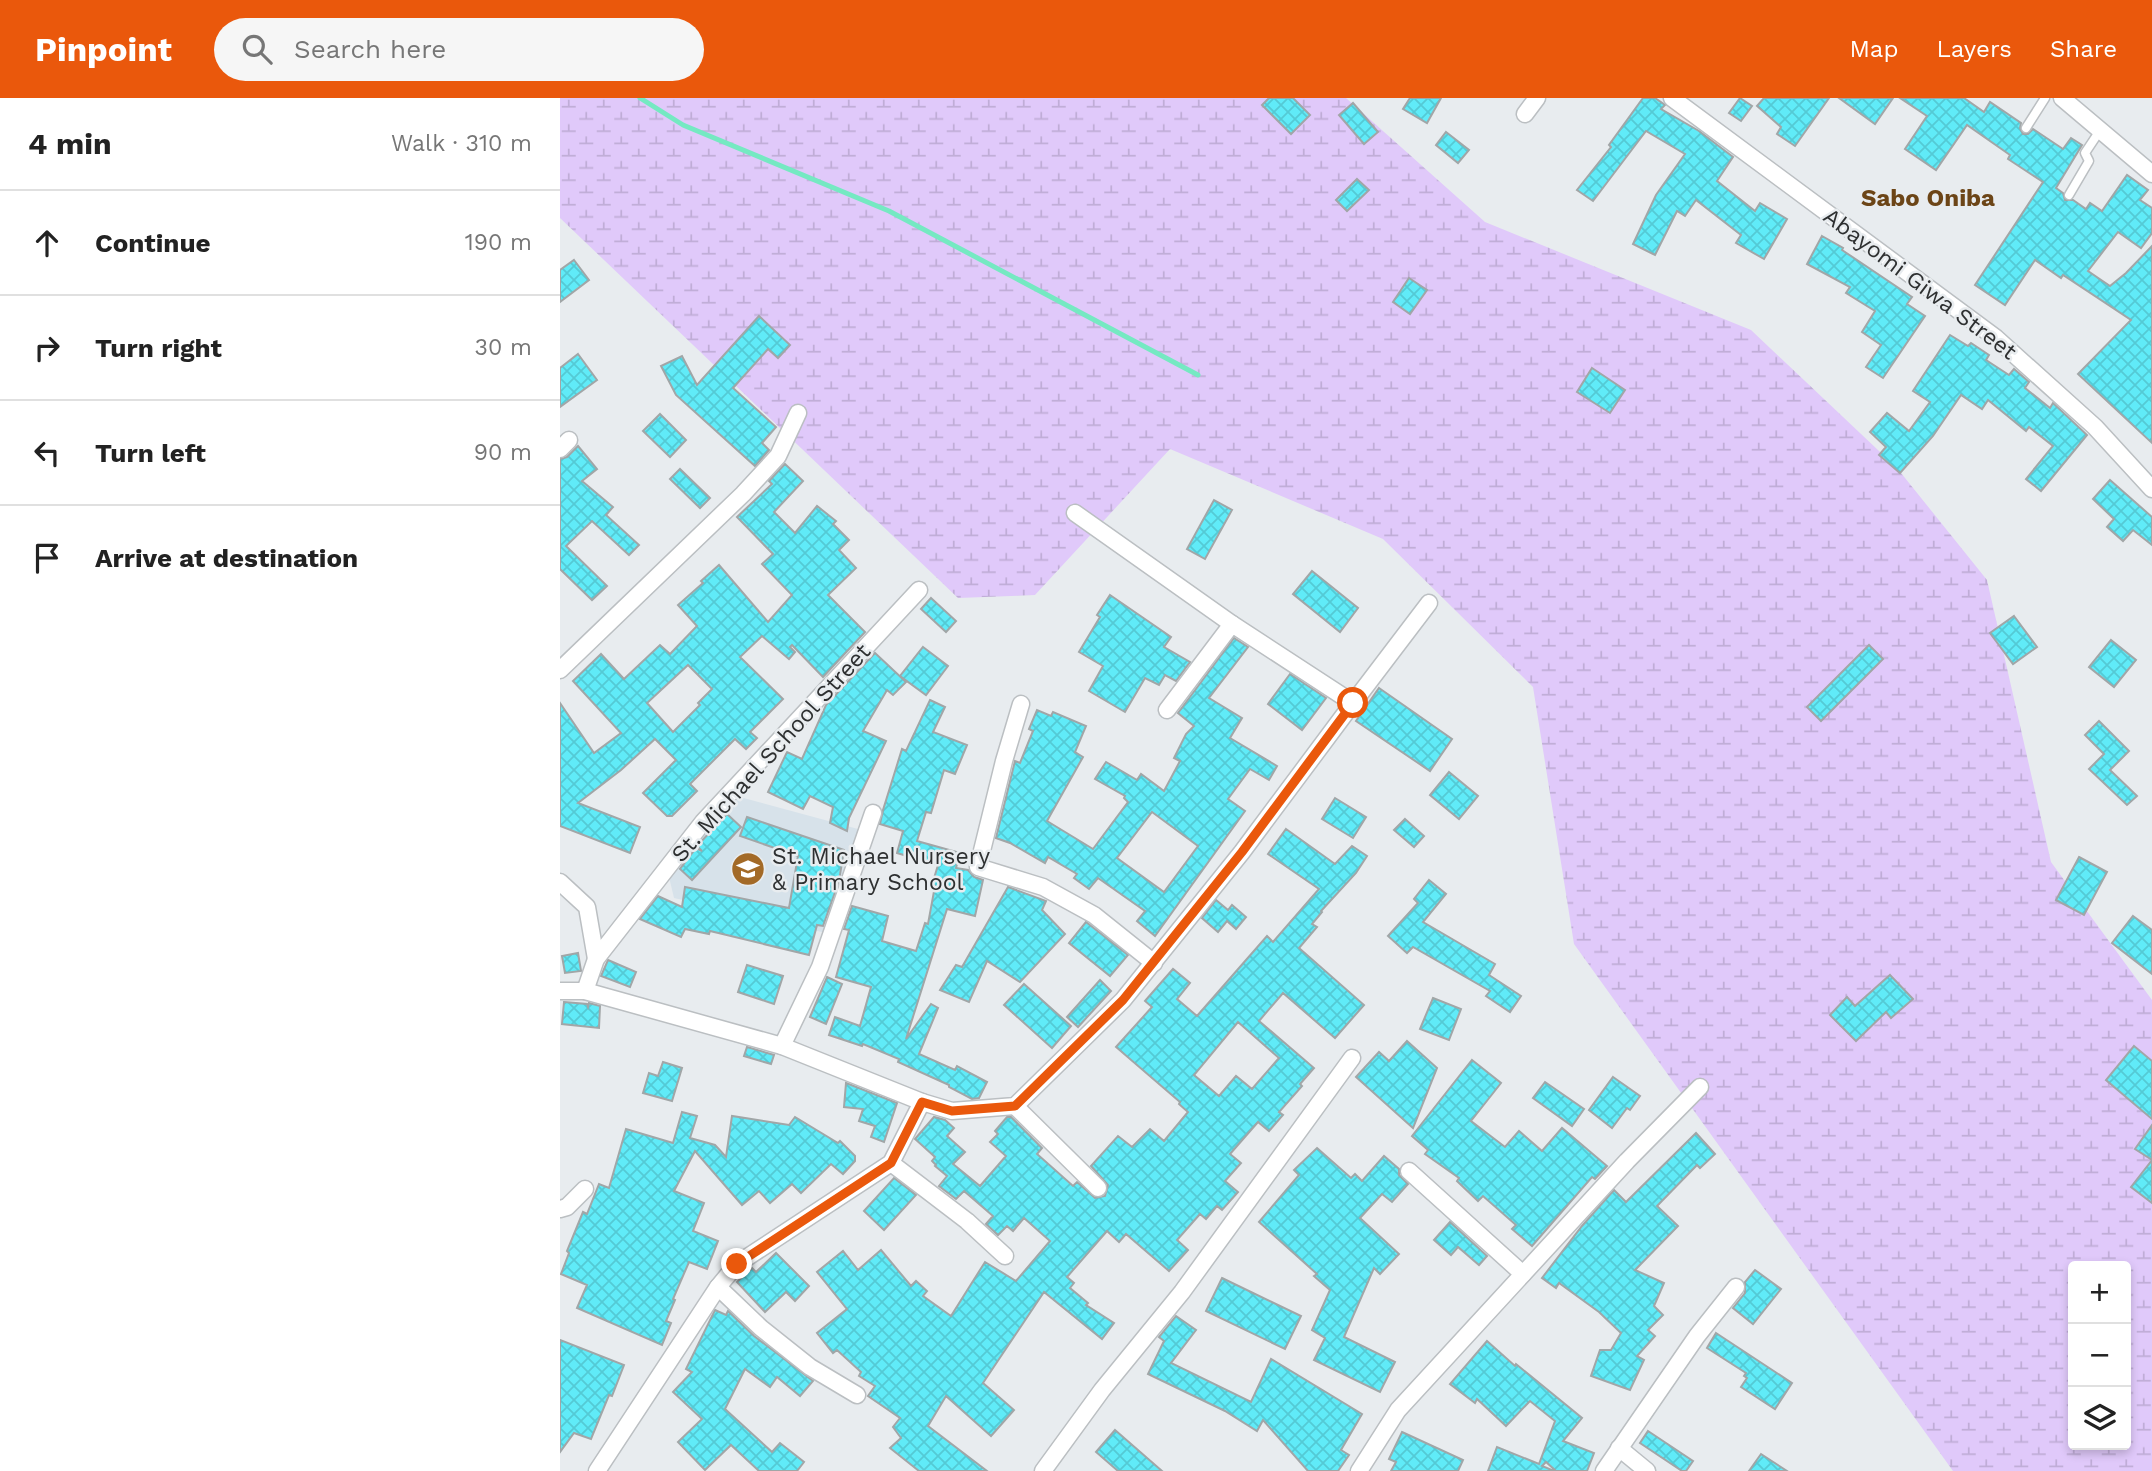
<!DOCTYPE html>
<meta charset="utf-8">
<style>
body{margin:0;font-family:"Work Sans",sans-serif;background:#f6f6f6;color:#222}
.controls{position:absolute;right:21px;bottom:21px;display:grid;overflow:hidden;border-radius:7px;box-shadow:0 4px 10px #0003}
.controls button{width:63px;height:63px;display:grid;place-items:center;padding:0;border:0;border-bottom:2px solid #e0e0e0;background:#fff;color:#222;font:35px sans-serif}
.stop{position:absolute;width:21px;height:21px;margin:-16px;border:5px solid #ea580c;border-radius:50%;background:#fff}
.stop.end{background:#ea580c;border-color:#fff;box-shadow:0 2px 7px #0008}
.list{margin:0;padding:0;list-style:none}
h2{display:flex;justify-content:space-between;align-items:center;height:91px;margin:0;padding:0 28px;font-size:30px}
h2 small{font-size:23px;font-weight:400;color:#767676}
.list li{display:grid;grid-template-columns:46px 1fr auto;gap:21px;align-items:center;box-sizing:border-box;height:105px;padding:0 28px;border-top:2px solid #e0e0e0}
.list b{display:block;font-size:26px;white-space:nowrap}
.list em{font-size:23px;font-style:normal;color:#767676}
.icon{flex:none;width:38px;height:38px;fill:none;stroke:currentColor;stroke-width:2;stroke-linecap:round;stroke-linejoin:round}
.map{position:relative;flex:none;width:1592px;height:1373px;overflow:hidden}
header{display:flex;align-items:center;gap:42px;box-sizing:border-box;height:98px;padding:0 35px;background:#ea580c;color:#fff}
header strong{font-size:33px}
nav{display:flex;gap:38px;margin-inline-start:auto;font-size:24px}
.search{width:490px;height:63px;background:#f6f6f6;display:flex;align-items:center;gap:18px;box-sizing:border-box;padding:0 24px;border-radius:38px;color:#767676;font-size:26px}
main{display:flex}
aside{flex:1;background:#fff}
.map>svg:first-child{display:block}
.built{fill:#d7e2ea}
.wetland{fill:url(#wetland-marsh);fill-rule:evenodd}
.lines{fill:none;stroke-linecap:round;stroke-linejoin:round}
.stream{stroke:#75e9c2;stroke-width:5}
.building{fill:url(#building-cross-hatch);stroke:#a1a6a7;stroke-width:2;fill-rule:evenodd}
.lane-casing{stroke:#bbbfc2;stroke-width:11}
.street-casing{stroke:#bbbfc2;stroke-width:19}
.lane{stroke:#fff;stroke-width:8}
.street{stroke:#fff;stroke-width:16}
.route{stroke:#ea580c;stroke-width:9}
.labels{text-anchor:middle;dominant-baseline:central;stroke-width:5;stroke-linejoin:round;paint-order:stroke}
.street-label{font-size:23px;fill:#2e3031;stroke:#e8ecef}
.poi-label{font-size:23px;fill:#2e3031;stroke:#e8ecef;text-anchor:start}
.neighbourhood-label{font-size:24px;font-weight:bold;fill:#6c4517;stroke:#e8ecef}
</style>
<header>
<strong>Pinpoint</strong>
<div class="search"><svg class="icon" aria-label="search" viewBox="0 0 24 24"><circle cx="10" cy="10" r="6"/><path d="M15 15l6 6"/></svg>Search here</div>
<nav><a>Map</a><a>Layers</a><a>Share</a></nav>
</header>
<main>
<aside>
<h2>4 min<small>Walk · 310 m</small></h2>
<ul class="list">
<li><svg class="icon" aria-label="ahead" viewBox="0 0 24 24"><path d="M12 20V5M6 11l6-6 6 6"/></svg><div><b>Continue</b></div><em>190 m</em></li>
<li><svg class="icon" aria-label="right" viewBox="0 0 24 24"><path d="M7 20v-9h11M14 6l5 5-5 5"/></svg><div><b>Turn right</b></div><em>30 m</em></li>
<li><svg class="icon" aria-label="left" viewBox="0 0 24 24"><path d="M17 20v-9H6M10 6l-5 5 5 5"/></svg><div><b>Turn left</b></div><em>90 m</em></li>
<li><svg class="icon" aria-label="arrive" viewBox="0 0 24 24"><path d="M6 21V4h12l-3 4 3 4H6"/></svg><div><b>Arrive at destination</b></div></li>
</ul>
</aside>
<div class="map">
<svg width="1592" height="1373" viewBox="0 0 1592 1373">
<defs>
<pattern id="wetland-marsh" width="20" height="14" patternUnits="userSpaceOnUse" patternTransform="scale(1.75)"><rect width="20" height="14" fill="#e0c9fa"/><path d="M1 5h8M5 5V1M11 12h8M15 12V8" fill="none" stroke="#c0add7"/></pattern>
<pattern id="building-cross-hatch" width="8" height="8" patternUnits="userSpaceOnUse" patternTransform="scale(1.75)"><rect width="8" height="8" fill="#60ebf8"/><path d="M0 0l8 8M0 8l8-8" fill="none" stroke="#54cad5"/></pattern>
</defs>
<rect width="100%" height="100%" fill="#e8ecef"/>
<path class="built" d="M180 699 298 731 283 792 266 835 114 800 109 779 144 734Z"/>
<path class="wetland" d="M0 0H786L925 124 1191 232 1337 370 1427 482 1491 764 1592 902V1373H1393L1014 846 973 589 823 441 610 351 475 497 398 500 0 120ZM1513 1168H1566V1347H1513Z"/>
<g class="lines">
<path class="stream" d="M80 0 123 27 329 113 638 277"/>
</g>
<g class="building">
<path d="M709 0H733L750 17 731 36 702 7Z"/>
<path d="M850 0H881L867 25 843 11Z"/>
<path d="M1083 0H1095L1105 7 1101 11 1139 33 1173 59 1157 83 1195 113 1200 105 1227 121 1204 161 1176 145 1181 137 1136 102 1125 118 1117 113 1095 157 1073 146 1096 97 1125 56 1086 33 1033 103 1017 92 1051 49 1049 47Z"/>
<path d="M1180 0 1192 8 1181 23 1169 15Z"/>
<path d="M1204 0H1269L1235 48 1217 36 1221 29 1197 8Z"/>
<path d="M1279 0H1333L1315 26Z"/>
<path d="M1340 0H1404L1424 14 1430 4 1461 25 1460 30 1463 36H1468L1473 31 1503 51 1511 40 1522 47 1496 90 1503 95 1505 102H1513L1526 111 1530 105 1542 113 1567 77 1588 92 1580 102 1592 110V135L1581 150 1558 134 1528 173 1550 188 1566 175 1592 148V345L1518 276 1571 222 1503 177 1501 180 1475 162 1445 207 1415 187 1483 84 1448 61 1450 57 1407 27 1376 72 1345 51 1367 18Z"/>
<path d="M793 5 818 34 804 46 779 17Z"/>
<path d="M886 34 909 52 898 65 876 47Z"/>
<path d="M797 81 809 92 787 113 776 102Z"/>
<path d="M1262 138 1283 150 1282 152 1352 199 1347 206 1365 218 1323 280 1306 269 1321 247 1302 234 1315 213 1286 195 1290 189 1247 166Z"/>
<path d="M14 162 29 182 0 204V172Z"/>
<path d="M849 180 867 192 850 216 833 204Z"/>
<path d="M199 218 230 247 218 260 208 251 173 290 216 329 202 345 209 352 195 368 116 297 101 268 122 258 137 287Z"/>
<path d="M1390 237 1408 248 1411 245 1429 257 1426 262 1449 277 1454 271 1469 284 1465 290 1490 310 1493 305 1527 337 1481 393 1466 381 1493 348 1469 329 1466 333 1428 302 1422 311 1401 297 1373 338 1340 375 1319 357 1326 349 1310 334 1327 315 1349 333 1370 304 1353 293Z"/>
<path d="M18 256 37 282 0 309V270Z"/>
<path d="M1032 270 1065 292 1050 315 1017 294Z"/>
<path d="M100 316 126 342 110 359 83 333Z"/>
<path d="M18 348 37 371 22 383 53 409 46 417 79 447 69 457 32 423 6 448 47 488 32 502 0 471V361L7 359Z"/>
<path d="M225 366 243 383 214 414 235 435 257 408 276 423 273 426 289 442 279 452 296 470 268 497 305 534 263 579 232 547 230 549 235 554 229 561 202 538 180 559 223 601 190 634 197 640 186 651 175 641 130 686 137 693 112 718H107L83 695 116 662 95 641 61 672 18 705 80 729 70 755 0 728V605L34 655 61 635 13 583 41 556 64 581 100 547 110 556 137 528 118 507 143 485 141 483 159 467 208 524 232 497 202 466 213 456 177 419 212 386 209 383ZM128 567 152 591 138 605 140 607 113 634 87 605Z"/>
<path d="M120 371 150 400 140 410 110 381Z"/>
<path d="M1550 382 1592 419V447L1573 432 1563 443 1547 429 1554 421 1533 401Z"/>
<path d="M654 402 672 412 645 461 627 451Z"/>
<path d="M752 473 798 510 780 534 733 496Z"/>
<path d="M550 497 611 539 604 549 630 564 616 583 605 577 599 587 585 580 565 614 529 593 543 568 519 554 540 519 537 517Z"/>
<path d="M371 500 396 523 386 534 361 511Z"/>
<path d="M1454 518 1477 549 1453 566 1430 535Z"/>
<path d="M674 540 688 549 649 600 682 620 670 640 717 668 709 682 690 671 668 701 685 713 595 838 577 823 585 813 538 780 529 791 514 780 517 776 488 759 485 765 450 745 436 740 455 663 460 665 473 633 469 631 477 612 491 618 493 614 526 628 515 654 523 659 487 723 533 751 568 704 564 700 565 698 535 681 546 664 577 682 581 676 604 693 620 663 614 660 626 636 634 628 618 615ZM592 714 638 748 604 794 557 760Z"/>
<path d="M1551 542 1576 562 1554 589 1529 569Z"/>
<path d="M1309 547 1323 561 1261 623 1247 609Z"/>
<path d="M363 549 388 568 366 597 340 578Z"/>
<path d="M315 555 346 584 333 597 327 592 303 633 326 643 289 720 287 733 270 725 273 709 250 698 243 711 208 694 227 654 242 661 266 607Z"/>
<path d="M730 576 766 600 742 632 708 606Z"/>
<path d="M819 590 892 641 870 673 796 623Z"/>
<path d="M370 602 385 609 373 634 407 647 395 676 384 672 371 715 366 714 357 743 400 755 396 770 408 772 414 779 423 782 415 818 387 811 346 941 371 906 378 910 359 956 395 972 397 968 427 984 419 1000 412 1001 389 989V987L338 964 339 961 303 946 302 948 269 937 275 919 300 928 311 889 276 879 289 832 284 831 292 808 328 818 322 843 356 853 365 825 368 826 375 788 372 787 378 767 337 755 343 733 320 726 323 712 342 651 346 653Z"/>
<path d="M1539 623 1569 653 1550 672 1577 698 1567 707 1529 671 1544 656 1525 637Z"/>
<path d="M889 674 918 698 899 721 870 697Z"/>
<path d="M775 700 806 719 793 740 762 721Z"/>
<path d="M167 716 181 729 132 782 120 771 136 750 142 753 137 748Z"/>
<path d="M187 719 284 752 279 783 263 828 257 827 249 857 150 833 149 836 125 831 121 839 80 821 98 798 122 809 125 789 229 810 238 758 180 738Z"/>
<path d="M845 721 864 738 854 749 834 732Z"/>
<path d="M726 731 775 766 792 748 807 758 796 775 761 813 762 814 752 826 757 829 739 850 804 907 775 940 723 895 699 923 754 970 740 986 742 988 719 1014 723 1017 709 1033 698 1024 670 1056 681 1065 665 1083 678 1094 662 1112 657 1108 646 1121 640 1116 617 1142 628 1152 609 1173 566 1136 559 1144 547 1133 507 1179 514 1185 510 1190 528 1205 526 1207 554 1225 542 1241 484 1194 423 1285 454 1312 431 1338 386 1298 368 1328 427 1373H359L330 1350 341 1340 333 1329 340 1320 308 1298 315 1288 299 1278 301 1274 277 1252 273 1255 257 1235 287 1211 257 1174 283 1153 298 1172 321 1152 351 1188 356 1183 367 1193 363 1198 391 1218 425 1164 456 1183 490 1143 464 1120 453 1133 447 1128 438 1137 426 1126 433 1118 404 1093 396 1101 379 1088 387 1078 375 1068 376 1067 372 1063 375 1059 355 1041 374 1019 385 1022 394 1030 387 1038 405 1054 393 1066 420 1088 446 1058 430 1044 438 1036 435 1033 447 1019H451L482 1050 477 1056 513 1088 517 1084 535 1100 545 1098 548 1087 531 1068 558 1038 572 1049 590 1031 604 1043 628 1014 619 1006 620 1004 556 949 592 909 585 903 613 871 630 885 617 901 637 918 707 838 713 844 759 791 708 756ZM678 924 719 960 692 991 676 978 659 998 634 977Z"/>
<path d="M1519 759 1547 774 1524 817 1496 802Z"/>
<path d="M869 782 886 796 863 824 935 866 929 877 961 898 950 914 926 898 930 893 853 849 847 855 828 838 858 805 854 801Z"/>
<path d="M448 789 486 803 482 812 505 836 460 884 427 863 409 904 380 892 396 867 402 869Z"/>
<path d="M656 802 668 812 672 807 686 819 676 831 667 823 658 834 642 820Z"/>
<path d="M1573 818 1592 832V876L1552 845Z"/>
<path d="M526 824 568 857 550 878 509 845Z"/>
<path d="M18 855 21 873 5 875 2 858Z"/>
<path d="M48 862 76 874 70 889 41 878Z"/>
<path d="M187 867 223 878 214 906 178 894Z"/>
<path d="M1330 877 1353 901 1331 920 1326 914 1296 943 1270 917 1287 899 1295 908Z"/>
<path d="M267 879 282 886 266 926 250 919Z"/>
<path d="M540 882 551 893 518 929 507 919Z"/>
<path d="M464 886 511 928 492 950 444 907Z"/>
<path d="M873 900 901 911 889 942 860 931Z"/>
<path d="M4 904 27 906 28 909 29 905 40 908 39 930 2 926Z"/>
<path d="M847 943 877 970 853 1030 796 979 819 954 829 963Z"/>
<path d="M1574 948 1592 963V1021L1546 982Z"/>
<path d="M187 949 214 957 211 966 184 958Z"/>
<path d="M912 962 941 985 911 1023 945 1049 959 1033 982 1053 1002 1030 1047 1068 1035 1081 1032 1079 972 1148 952 1131 956 1127 923 1098 918 1103 897 1083 899 1080 865 1056 868 1052 852 1038Z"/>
<path d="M103 964 122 970 112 1003 83 995 89 975 98 978Z"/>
<path d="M1053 979 1080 998 1070 1012 1067 1010 1052 1030 1029 1012Z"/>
<path d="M985 984 1024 1011 1012 1028 973 1000Z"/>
<path d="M286 985 337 1005 324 1044 311 1039 315 1028 299 1023 303 1011 284 1009Z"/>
<path d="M122 1014 137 1018 130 1040 155 1047 166 1059 172 1018 229 1027 235 1019 278 1045 280 1043 295 1058V1063L283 1076 271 1066 241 1095 232 1086 210 1105 199 1093 182 1107 135 1053 114 1093 144 1105 133 1133 158 1143 147 1171 129 1164 113 1201 115 1202 106 1223 111 1225 102 1247 17 1210 27 1187 1 1176 9 1155 7 1153 23 1114 27 1116 39 1086 49 1090 66 1031 113 1045Z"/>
<path d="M1592 1027V1105L1571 1089 1592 1062 1575 1051Z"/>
<path d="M1136 1035 1155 1056 1140 1070 1137 1067 1097 1108 1118 1128 1075 1172 1104 1185 1094 1208 1103 1217 1088 1232 1095 1238 1077 1258 1084 1262 1070 1292 1031 1278 1040 1252H1051L1061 1235 1039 1214 999 1185 996 1190 982 1180 1022 1128 1054 1092 1066 1104Z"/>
<path d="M757 1050 791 1080 795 1076 802 1083 824 1058 839 1071V1077L848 1086 832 1104 822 1096 800 1120 839 1156 820 1176 814 1170 784 1239 835 1264 820 1294 754 1262 765 1240 752 1232 770 1192 754 1178 757 1176 699 1124 739 1077 734 1072Z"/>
<path d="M334 1080 356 1097 324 1132 304 1113Z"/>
<path d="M890 1124 927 1158 919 1167 898 1149 891 1157 874 1142Z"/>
<path d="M216 1155 249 1188 235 1203 226 1194 205 1214 177 1184 192 1170 196 1174Z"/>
<path d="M1195 1172 1221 1191 1193 1226 1173 1210 1185 1195V1184Z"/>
<path d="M662 1180 741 1218 725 1251 646 1213Z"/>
<path d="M155 1212 166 1217 168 1213 194 1238 253 1283 240 1298 217 1279 210 1289 185 1271 165 1311 212 1354 220 1345 244 1364 237 1373H199L171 1347 145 1372 118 1344 142 1321 113 1294 132 1274 126 1271Z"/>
<path d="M616 1218 636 1232 611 1265 691 1304 711 1261 802 1316 781 1352 789 1357 778 1373H748L703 1322 697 1333 665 1313 588 1276 604 1243 599 1239Z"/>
<path d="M1156 1235 1232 1285 1215 1311 1181 1289 1187 1280 1184 1278 1186 1275 1147 1250Z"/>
<path d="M0 1242 64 1267 52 1298 49 1297 31 1341 14 1335 0 1354Z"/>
<path d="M927 1243 955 1268 956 1266 1022 1320 1003 1343 1034 1355 1027 1373H996L986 1364 982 1368 994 1373H928L937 1349 979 1366 995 1323 970 1303 946 1328 917 1301 915 1305 890 1286Z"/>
<path d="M555 1332 602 1373H558L536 1354Z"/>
<path d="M1088 1333 1133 1363 1126 1373H1122L1080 1345Z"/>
<path d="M842 1334 903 1362 898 1373H831L836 1364 829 1361Z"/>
<path d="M1201 1356 1227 1373H1189Z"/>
</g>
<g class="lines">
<g class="lane-casing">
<g id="lane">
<path d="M1466 30 1485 0"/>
<path d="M1509 97 1529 63 1525 55 1541 31"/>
</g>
</g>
<g class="street-casing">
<g id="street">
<path d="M1112 0 1436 240 1535 329 1592 391"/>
<path d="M1502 0 1592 76"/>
<path d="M965 16 977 0"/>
<path d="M0 351 9 342"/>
<path d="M515 415 672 526"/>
<path d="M0 572 183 396 218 358 238 315"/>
<path d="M793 605 869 505"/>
<path d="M461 606 444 663 418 769 483 789 534 817 594 865"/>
<path d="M0 784 27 809 36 861"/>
<path d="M0 893H25L222 948 362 1004 392 1013 455 1008 563 902 682 754 793 605 672 526 607 612"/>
<path d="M25 893 36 861 143 724 359 492"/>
<path d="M222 948 260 869 313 715"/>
<path d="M455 1008 538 1090"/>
<path d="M331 1065 407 1123 445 1158"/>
<path d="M849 1073 963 1176"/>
<path d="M0 1111 7 1109 25 1091"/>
<path d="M158 1189 201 1230 250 1269 297 1297"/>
<path d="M1059 1350 1087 1373"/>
<path d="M37 1373 158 1189 177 1166 331 1065 362 1004"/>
<path d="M483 1373 542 1292 622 1194 792 960"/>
<path d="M799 1373 838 1312 1067 1063 1140 989"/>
<path d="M1044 1373 1137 1238 1176 1189"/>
</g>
</g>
<use href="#lane" class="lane"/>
<use href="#street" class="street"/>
</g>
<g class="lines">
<path class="route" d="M177 1166 331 1065 362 1004 392 1013 455 1008 563 902 682 754 793 605"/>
</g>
<defs>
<g id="school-disc" transform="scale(1.75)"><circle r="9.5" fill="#a36a27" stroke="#e8ecef"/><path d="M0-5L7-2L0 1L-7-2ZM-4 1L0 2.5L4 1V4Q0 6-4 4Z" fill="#fff"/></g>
</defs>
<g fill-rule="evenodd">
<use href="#school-disc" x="188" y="771"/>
</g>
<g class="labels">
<g class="street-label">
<text transform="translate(1360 186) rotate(37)">Abayomi Giwa Street</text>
<text transform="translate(211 655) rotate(-48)">St. Michael School Street</text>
</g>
<g class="poi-label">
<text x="212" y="758">St. Michael Nursery<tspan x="212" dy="26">&amp; Primary School</tspan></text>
</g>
<g class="neighbourhood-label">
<text x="1368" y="100">Sabo Oniba</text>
</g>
</g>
</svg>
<div class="controls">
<button>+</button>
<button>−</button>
<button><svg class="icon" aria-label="layers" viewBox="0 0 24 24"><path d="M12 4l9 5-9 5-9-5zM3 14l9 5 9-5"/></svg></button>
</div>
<div class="stop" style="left:793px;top:605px"></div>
<div class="stop end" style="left:177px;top:1166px"></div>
</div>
</main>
